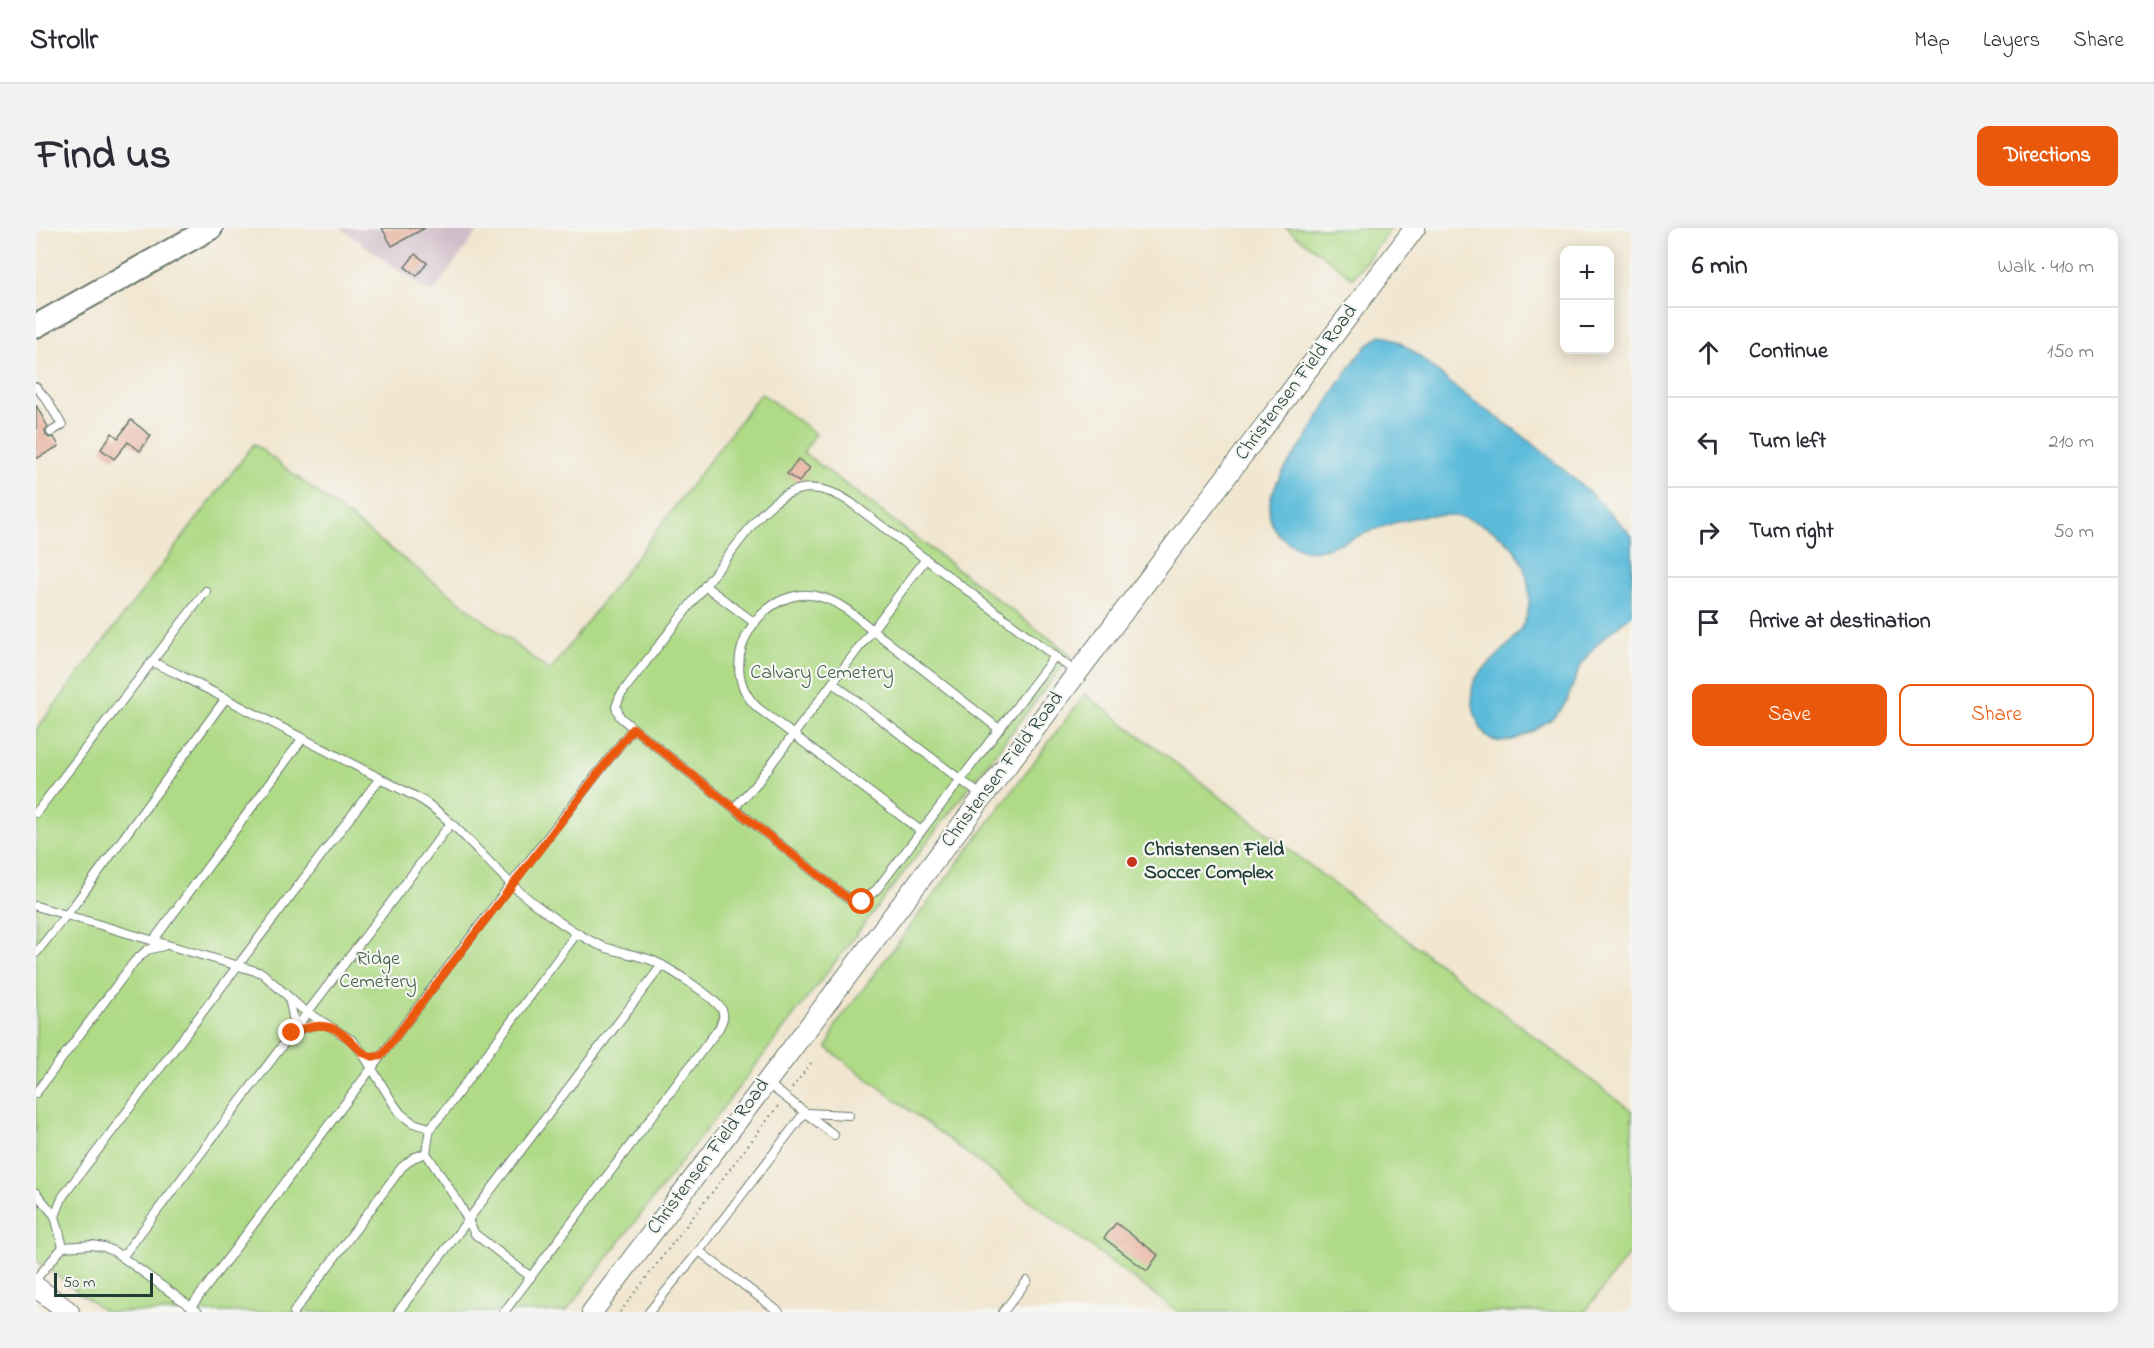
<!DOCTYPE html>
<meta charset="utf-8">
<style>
body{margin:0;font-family:"Indie Flower",sans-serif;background:#f2f2f3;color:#2b2b33}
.controls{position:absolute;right:18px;top:18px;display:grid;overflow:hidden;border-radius:12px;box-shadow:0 3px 15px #0003}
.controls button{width:54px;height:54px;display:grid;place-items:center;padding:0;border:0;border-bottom:2px solid #e1e1e2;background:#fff;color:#2b2b33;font:30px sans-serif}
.scale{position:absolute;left:18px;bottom:15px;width:99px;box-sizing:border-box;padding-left:6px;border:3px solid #1f3d34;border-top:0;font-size:16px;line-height:21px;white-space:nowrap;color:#1f3d34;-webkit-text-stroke:4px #f6f6f2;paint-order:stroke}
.stop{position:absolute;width:18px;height:18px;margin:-14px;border:4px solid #ea580c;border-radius:50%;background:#fff}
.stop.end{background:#ea580c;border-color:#fff;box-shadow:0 2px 6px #0008}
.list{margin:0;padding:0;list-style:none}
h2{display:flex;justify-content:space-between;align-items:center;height:78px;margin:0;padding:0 24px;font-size:26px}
h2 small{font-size:20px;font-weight:400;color:#7c7c81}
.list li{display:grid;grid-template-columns:39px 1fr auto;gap:18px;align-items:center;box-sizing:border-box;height:90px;padding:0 24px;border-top:2px solid #e1e1e2}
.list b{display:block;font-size:22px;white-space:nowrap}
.list em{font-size:20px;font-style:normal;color:#7c7c81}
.actions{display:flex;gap:12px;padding:18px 24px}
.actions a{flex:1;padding:14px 0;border:2px solid #ea580c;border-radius:12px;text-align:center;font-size:21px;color:#ea580c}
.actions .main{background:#ea580c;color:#fff}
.icon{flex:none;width:33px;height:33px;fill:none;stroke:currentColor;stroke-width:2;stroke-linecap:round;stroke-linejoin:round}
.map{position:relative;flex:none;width:1596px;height:1084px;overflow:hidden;border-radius:12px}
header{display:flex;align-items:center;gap:36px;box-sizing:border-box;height:84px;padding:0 30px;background:#fff;border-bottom:2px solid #e1e1e2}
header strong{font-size:28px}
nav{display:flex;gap:33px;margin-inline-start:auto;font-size:21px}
.intro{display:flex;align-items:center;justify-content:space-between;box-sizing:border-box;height:144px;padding:0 36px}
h1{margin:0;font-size:42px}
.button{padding:15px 27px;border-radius:12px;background:#ea580c;color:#fff;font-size:21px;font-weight:700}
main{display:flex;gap:36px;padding:0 36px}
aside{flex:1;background:#fff;border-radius:12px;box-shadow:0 3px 15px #0003}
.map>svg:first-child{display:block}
.industrial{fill:#d1bdc9}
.green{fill:#afda86;stroke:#678c5d;stroke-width:1.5}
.water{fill:#5bbbda;stroke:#3d7c87;stroke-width:1.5}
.building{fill:#e7ae9a}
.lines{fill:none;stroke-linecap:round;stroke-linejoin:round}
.service-casing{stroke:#68786b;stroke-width:10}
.tertiary-casing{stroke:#68786b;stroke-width:22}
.secondary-casing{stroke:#68786b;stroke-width:26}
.path{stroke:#68786b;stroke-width:2;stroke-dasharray:1.5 4.5;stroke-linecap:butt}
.service{stroke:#fff;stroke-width:8}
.tertiary{stroke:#fff;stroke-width:20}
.secondary{stroke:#fff;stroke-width:22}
.route{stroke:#ea580c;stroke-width:8}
.poi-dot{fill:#c8321e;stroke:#f6f6f2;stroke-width:2}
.labels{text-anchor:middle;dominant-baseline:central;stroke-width:4.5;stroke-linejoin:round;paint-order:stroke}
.street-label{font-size:20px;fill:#1f3d34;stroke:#f6f6f2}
.park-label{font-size:20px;fill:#3c5c44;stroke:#f6f6f2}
.poi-label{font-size:20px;font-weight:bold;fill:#1f3d34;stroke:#f6f6f2;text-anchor:start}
</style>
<header>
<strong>Strollr</strong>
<nav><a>Map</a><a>Layers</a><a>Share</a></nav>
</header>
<div class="intro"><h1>Find us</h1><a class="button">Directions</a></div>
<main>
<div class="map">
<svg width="1596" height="1084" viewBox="0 0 1596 1084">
<rect width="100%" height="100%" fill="#f6f6f2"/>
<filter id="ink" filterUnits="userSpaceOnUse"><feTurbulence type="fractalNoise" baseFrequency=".0167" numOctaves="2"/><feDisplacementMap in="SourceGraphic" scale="12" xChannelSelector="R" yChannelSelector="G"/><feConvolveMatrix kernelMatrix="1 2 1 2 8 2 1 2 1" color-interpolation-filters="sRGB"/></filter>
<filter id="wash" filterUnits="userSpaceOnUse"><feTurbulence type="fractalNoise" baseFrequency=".008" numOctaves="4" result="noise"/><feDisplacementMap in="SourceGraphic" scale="24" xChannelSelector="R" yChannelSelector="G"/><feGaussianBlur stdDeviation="1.35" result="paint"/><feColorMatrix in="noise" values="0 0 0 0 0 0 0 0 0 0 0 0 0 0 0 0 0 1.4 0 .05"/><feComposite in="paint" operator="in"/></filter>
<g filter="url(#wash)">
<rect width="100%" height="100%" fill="#f1e6d0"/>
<path class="industrial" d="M305 0H444L396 66Z"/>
<g class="green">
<path d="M1250 0H1355L1317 50Z"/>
<path d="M725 165 780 206 767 224 1035 427 530 1084H69L0 1032V502L218 216 514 443Z"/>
<path d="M1049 466 1596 883V1022L1549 1084H1142L791 820 800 797Z"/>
</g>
<path class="water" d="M1345 107C1369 111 1403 147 1423 162 1444 179 1467 192 1487 208 1525 238 1564 272 1596 308V387C1579 400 1561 413 1549 431 1539 445 1537 463 1528 477 1522 488 1511 494 1500 501 1471 518 1448 523 1438 482 1435 470 1434 457 1442 447 1475 413 1505 396 1489 343 1484 324 1472 312 1456 302 1414 276 1373 288 1330 305 1314 311 1299 319 1282 322 1270 324 1259 320 1249 312 1215 286 1244 246 1263 221 1283 192 1316 123 1345 107Z"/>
<g id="blocks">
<g class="building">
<path d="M346 0H389L356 18Z"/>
<path d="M379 26 391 35 381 48 369 39Z"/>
<path d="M0 177 12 199 9 202 10 207 13 210 18 209 23 218 0 231Z"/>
<path d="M95 192 115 208 104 223 92 214 78 231 65 221 76 205 82 210Z"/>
<path d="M762 231 774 240 763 254 751 246Z"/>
<path d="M1080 995 1122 1027 1111 1043 1068 1010Z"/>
</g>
</g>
</g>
<g filter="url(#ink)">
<use href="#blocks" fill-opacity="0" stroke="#68786b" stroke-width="1.5"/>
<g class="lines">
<g class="service-casing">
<g id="service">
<path d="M0 159 11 172 26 197 15 204"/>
<path d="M669 358 719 395"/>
<path d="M1019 428 841 661 826 674 815 672 805 665 597 500 584 489 580 479 584 468 592 457 720 292C748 260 775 249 814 274L1041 445"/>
<path d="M116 434 142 446 386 572C419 594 444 626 473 654 495 675 535 704 563 717 579 724 598 726 615 732 630 738 679 769 686 782 689 788 686 794 683 800L468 1084"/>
<path d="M797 455 946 568"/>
<path d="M698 580 721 555 889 332"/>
<path d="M0 585 170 363"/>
<path d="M885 603 722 480C672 434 731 349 788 370 810 377 829 397 848 411 886 441 925 471 963 501"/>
<path d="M0 678 226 745 265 780 317 813 327 826 357 875 365 886 377 895 394 900"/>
<path d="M117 713 267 510"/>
<path d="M0 725 39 676 190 470"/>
<path d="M253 770 257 789V802"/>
<path d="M259 803 277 797 288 796"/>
<path d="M731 855 798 907"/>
<path d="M0 865 98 734 111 722 127 718"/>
<path d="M770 885 813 887"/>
<path d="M0 965 19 988 27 1019"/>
<path d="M19 988 27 968 344 550"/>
<path d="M663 1023 743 1084"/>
<path d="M87 1028 415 595"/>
<path d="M495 1049 439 1006 424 977 390 925 394 900 405 888 541 705"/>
<path d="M0 1051 27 1019 56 1017 68 1019 79 1024 162 1084"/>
<path d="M155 1079 475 656 597 500"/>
<path d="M258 1084 366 939 377 930 390 925"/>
<path d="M362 1084 626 737"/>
<path d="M613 1084 663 1023 769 884"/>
<path d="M967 1084 991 1053"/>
</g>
</g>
<g class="tertiary-casing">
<g id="tertiary">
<path d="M0 1059 33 1084"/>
<path d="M556 1084 1379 0"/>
</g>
</g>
<g class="secondary-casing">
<path id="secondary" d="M0 98 175 0"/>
</g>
<g class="path">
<path d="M756 860 775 835"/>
<path d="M584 1084 743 877"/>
</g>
<use href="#service" class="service"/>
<use href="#tertiary" class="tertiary"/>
<use href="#secondary" class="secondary"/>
</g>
</g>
<g class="lines" filter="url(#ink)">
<path class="route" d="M256 805C314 778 313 835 345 828L597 500 805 665 815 672 826 674"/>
</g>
<circle class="poi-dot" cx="1096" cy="634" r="6"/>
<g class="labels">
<g class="street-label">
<text transform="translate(1261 155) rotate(-53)">Christensen Field Road</text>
<text transform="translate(967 542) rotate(-53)">Christensen Field Road</text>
<text transform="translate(673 929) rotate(-53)">Christensen Field Road</text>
</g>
<g class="park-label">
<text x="786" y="445">Calvary Cemetery</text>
<text x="342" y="731">Ridge<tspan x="342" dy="23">Cemetery</tspan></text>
</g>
<g class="poi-label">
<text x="1108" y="622">Christensen Field<tspan x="1108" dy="23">Soccer Complex</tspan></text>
</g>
</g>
</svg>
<div class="controls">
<button>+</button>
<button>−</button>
</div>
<div class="scale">50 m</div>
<div class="stop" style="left:826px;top:674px"></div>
<div class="stop end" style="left:256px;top:805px"></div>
</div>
<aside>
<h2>6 min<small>Walk · 410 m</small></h2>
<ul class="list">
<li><svg class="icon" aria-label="ahead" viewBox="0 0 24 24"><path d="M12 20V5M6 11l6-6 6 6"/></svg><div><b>Continue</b></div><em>150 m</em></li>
<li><svg class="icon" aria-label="left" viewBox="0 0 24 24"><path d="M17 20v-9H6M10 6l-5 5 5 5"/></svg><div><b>Turn left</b></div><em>210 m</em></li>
<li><svg class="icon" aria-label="right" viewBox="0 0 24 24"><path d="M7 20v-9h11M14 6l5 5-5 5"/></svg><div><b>Turn right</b></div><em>50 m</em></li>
<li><svg class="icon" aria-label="arrive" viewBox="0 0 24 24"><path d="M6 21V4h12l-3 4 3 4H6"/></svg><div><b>Arrive at destination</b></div></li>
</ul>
<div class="actions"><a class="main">Save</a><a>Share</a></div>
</aside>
</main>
